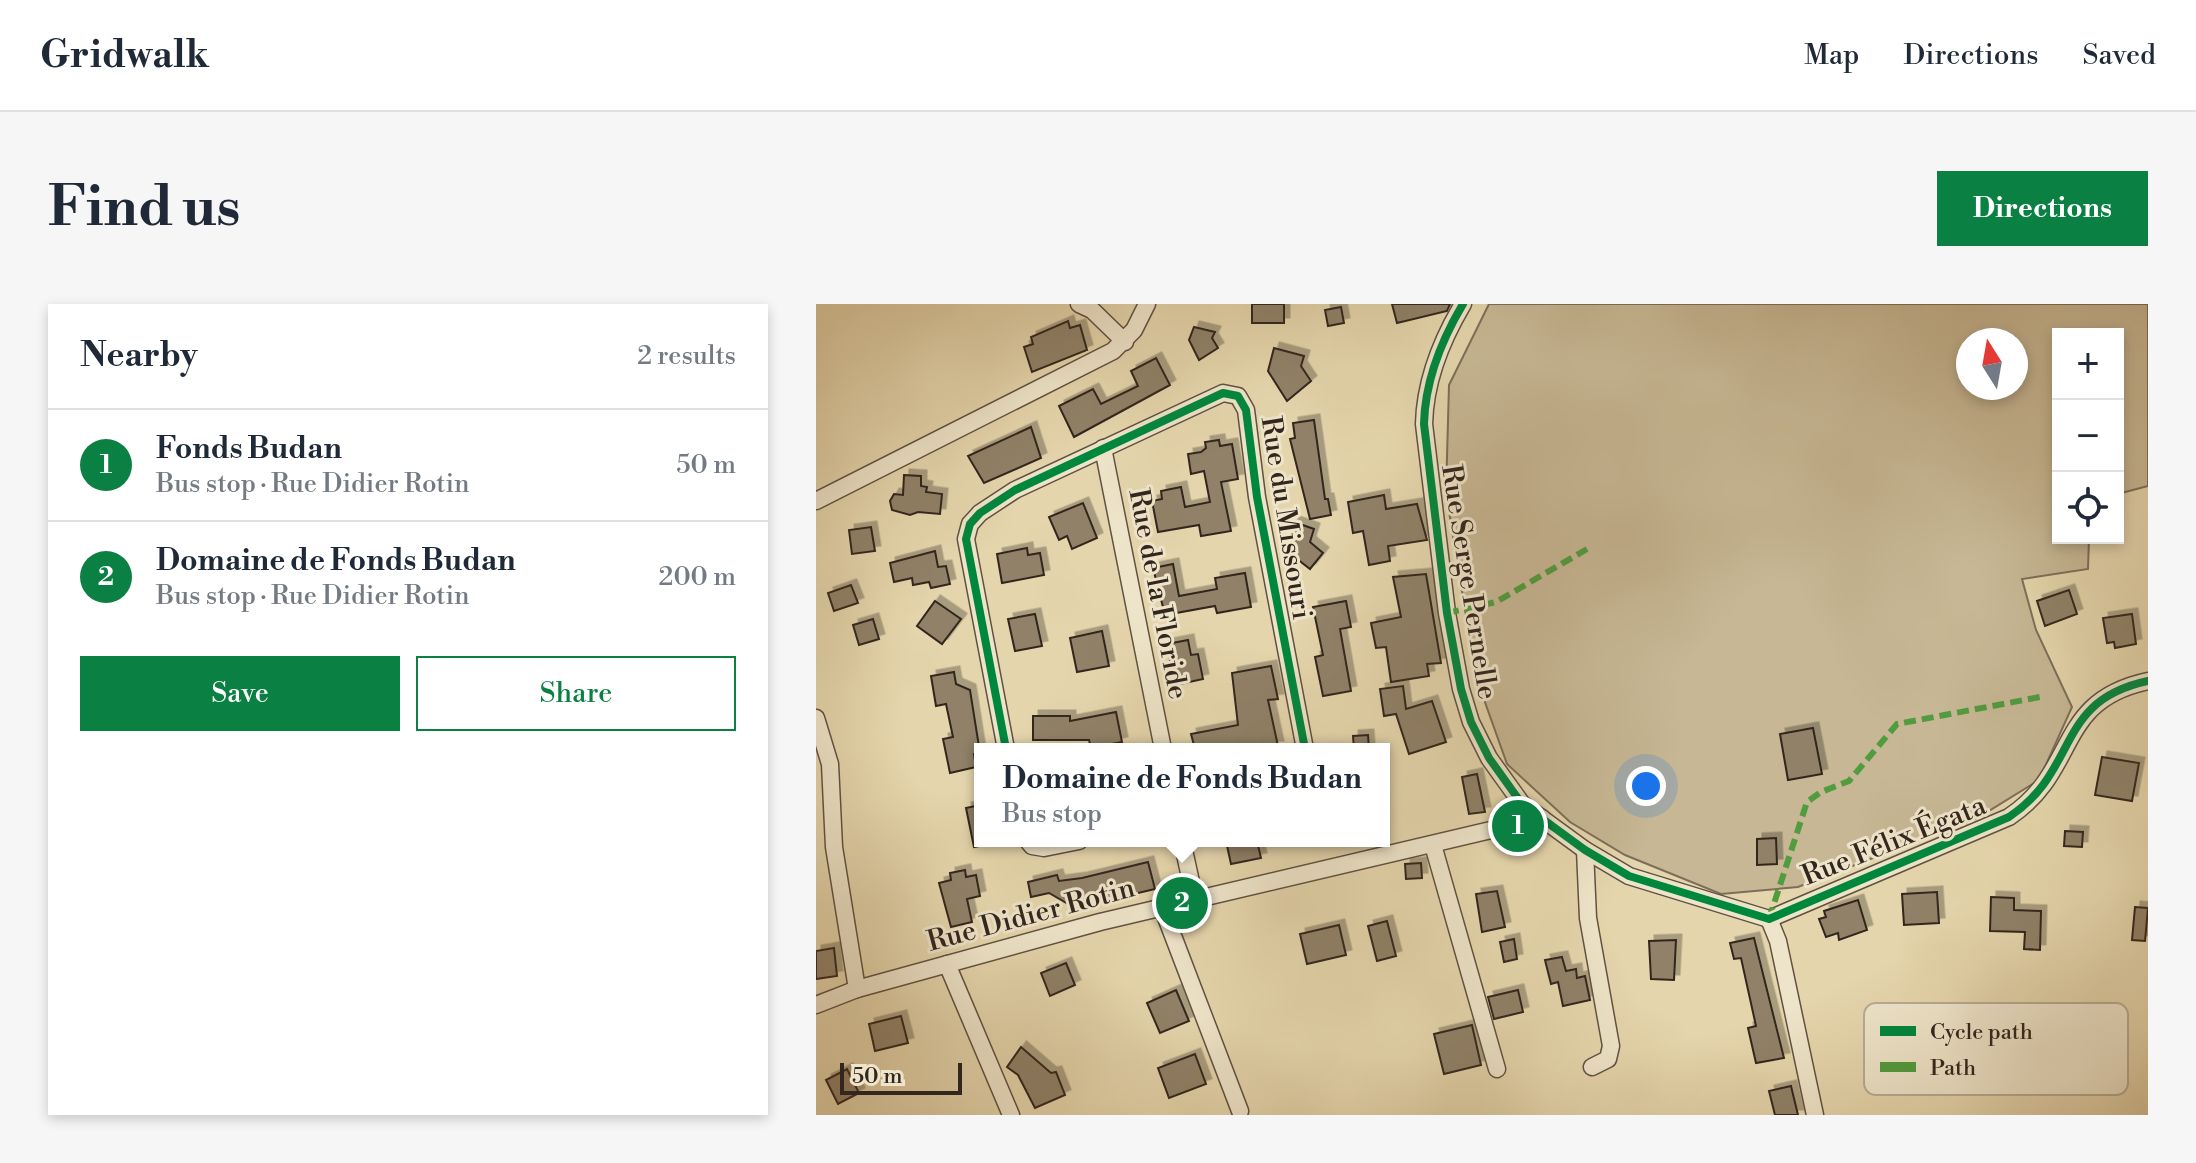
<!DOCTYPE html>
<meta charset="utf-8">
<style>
body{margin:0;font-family:"Libre Bodoni",serif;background:#f6f6f7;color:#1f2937}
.controls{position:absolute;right:24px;top:24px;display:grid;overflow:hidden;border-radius:0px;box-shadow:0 4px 12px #0003}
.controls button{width:72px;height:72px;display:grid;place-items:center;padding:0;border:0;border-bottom:2px solid #e0e1e3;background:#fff;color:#1f2937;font:40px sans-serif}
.compass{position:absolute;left:1140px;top:24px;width:72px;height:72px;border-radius:50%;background:#fff;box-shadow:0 4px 12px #0003;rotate:349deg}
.scale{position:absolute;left:24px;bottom:20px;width:122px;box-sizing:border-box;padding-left:8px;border:4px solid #33261f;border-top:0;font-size:22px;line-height:28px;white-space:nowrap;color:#33261f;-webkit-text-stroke:6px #eee4c9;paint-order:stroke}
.you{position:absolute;left:830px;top:482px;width:28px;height:28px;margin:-20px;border:6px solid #fff;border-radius:50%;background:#1a73e8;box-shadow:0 0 0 12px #1a73e833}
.badge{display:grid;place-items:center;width:52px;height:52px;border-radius:50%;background:#0b8043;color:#fff;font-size:26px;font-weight:700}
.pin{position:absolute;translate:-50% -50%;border:4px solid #fff;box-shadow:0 2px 8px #0006}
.popup{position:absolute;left:158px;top:439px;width:416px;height:104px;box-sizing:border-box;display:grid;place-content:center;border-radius:0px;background:#fff;filter:drop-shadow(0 2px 6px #0005);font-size:26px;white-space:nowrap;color:#747a83}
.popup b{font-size:30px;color:#1f2937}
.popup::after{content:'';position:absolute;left:50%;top:100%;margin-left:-16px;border:16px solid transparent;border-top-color:#fff}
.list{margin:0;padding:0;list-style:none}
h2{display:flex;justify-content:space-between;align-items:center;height:104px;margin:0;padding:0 32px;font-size:34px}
h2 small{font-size:26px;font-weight:400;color:#747a83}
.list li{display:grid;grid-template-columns:52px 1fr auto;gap:24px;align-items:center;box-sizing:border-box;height:112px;padding:0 32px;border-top:2px solid #e0e1e3}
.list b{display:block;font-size:30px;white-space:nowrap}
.list p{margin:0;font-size:26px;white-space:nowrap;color:#747a83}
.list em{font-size:26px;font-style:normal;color:#747a83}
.actions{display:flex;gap:16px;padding:24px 32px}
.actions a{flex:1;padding:18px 0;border:2px solid #0b8043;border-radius:0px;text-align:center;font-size:28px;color:#0b8043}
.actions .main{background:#0b8043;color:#fff}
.icon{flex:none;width:44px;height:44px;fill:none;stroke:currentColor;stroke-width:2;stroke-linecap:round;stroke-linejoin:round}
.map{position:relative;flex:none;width:1332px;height:811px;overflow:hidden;border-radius:0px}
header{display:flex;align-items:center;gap:48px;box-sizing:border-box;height:112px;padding:0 40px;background:#fff;border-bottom:2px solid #e0e1e3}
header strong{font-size:38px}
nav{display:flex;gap:44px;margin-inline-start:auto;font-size:28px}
.intro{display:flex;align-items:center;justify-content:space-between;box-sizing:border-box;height:192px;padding:0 48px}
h1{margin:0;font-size:56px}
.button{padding:20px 36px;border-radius:0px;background:#0b8043;color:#fff;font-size:28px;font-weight:700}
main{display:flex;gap:48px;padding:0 48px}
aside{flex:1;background:#fff;border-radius:0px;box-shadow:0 4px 12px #0003}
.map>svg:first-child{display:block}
.green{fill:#c7b794;stroke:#7d6e5a;stroke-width:2;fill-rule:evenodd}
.building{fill:#908168;stroke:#33261f;stroke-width:2;filter:url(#shadow)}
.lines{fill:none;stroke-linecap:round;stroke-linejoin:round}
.minor-casing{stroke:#605242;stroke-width:19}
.minor{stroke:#eee4c9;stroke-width:16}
.quiet{stroke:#519c3f;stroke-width:6;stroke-dasharray:12 6;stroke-linecap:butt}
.cycleway-casing{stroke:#eee4c9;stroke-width:13}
.cycleway{stroke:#00873e;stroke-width:8}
.labels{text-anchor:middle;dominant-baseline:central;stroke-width:6;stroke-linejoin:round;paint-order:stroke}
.street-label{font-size:28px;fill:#33261f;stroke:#eee4c9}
.key{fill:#eee4c9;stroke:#b6ab96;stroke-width:2}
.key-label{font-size:22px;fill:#33261f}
</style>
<header>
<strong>Gridwalk</strong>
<nav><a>Map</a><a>Directions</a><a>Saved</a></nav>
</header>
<div class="intro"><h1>Find us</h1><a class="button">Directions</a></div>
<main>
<aside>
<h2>Nearby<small>2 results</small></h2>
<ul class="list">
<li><span class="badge">1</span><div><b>Fonds Budan</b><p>Bus stop · Rue Didier Rotin</p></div><em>50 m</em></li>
<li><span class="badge">2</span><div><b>Domaine de Fonds Budan</b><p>Bus stop · Rue Didier Rotin</p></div><em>200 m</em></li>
</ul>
<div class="actions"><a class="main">Save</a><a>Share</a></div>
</aside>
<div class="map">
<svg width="1332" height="811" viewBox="0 0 1332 811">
<defs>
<filter id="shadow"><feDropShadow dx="5.5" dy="-5.5" stdDeviation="0" flood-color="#0004"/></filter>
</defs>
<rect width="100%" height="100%" fill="#e5d5ac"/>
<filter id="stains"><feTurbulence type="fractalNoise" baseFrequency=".0025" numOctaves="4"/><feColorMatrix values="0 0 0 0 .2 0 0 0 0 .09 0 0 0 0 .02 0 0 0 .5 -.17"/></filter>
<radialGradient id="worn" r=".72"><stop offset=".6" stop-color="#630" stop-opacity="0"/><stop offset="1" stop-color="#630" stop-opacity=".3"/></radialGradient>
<path class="green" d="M673 0H1332V182L1302 190V30H1242V234H1273L1272 265 1206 275 1220 326 1256 403 1223 476 1163 513 982 583 905 590 809 551 754 518 691 460 660 373 630 189 633 81ZM1152 36H1200V84H1152Z"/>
<g class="building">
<rect x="436" y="0" width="32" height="19"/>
<path d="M576 0H634L631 7 581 19Z"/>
<path d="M525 3 528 19 512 22 509 6Z"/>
<path d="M252 17 254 24 264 21 271 46 216 68 208 43 217 40 215 33Z"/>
<path d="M378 23 399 28 396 34 402 44 383 56 373 36Z"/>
<path d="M458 44 488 52 485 62 495 77 471 97 452 67Z"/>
<path d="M340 54 354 81 258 133 243 102 277 85 285 100 322 82 315 67Z"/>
<path d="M498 116 509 195H512L515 211 494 215 474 135 479 134 477 119Z"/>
<path d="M215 123 225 154 168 179 152 152Z"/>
<path d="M403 136 404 142 416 140 422 175 405 178 415 227 385 232 383 221 342 228 336 197 346 195 345 187 365 183 369 203 394 198 388 167 375 170 372 150 385 148 390 144 389 138Z"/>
<path d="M88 171 105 172V182L111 183 110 188 126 190 124 210 102 208 94 211 76 206 74 197 78 190 87 191Z"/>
<path d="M568 191 570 205 601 200 611 236 572 242 574 257 553 261 547 227 537 229 532 198Z"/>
<path d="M267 199 281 234 256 245 251 232 243 236 233 213Z"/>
<path d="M478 218 498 225 494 238 507 249 494 265 476 251 472 236Z"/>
<path d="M55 223 59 247 36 250 33 226Z"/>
<path d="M211 244 212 251 224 249 228 271 186 279 181 250Z"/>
<path d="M119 247 122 263 130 262 134 280 115 284 113 278 97 281 96 274 78 278 74 259Z"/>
<path d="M357 260 363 292 401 285 399 274 429 269 435 303 401 309 399 302 349 311 337 264Z"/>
<path d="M610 270 625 359 611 360 613 372 575 378 570 343 560 344 555 319 585 313 577 273Z"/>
<path d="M35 281 42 299 18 307 12 289Z"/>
<path d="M1253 286 1261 310 1229 322 1221 297Z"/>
<path d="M119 297 145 315 126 340 101 322Z"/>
<path d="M530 297 535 323 524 325 535 387 507 392 499 353 507 351 497 303Z"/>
<path d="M219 310 226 342 199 347 192 315Z"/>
<path d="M1316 310 1320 340 1299 344 1298 338 1291 339 1287 314Z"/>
<path d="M57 315 63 335 43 341 37 321Z"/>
<path d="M286 327 293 362 261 368 254 334Z"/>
<path d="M372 336 375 351 382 350 387 375 364 380 362 371 357 372 351 340Z"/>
<path d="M455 362 462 395 452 396 462 442 379 445 375 430 422 421 416 369Z"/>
<path d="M138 368 140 380 154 386 164 449 158 450 160 463 134 469 127 435 137 433 130 400 120 402 115 372Z"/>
<path d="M587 382 590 405 616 397 630 438 593 450 580 410 568 412 564 385Z"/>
<path d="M300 408 306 438 275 444 273 436H217V412H254V417Z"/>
<path d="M997 424 1006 470 972 476 964 430Z"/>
<path d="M552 431 553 445H538L537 432Z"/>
<path d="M1286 453 1323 459 1316 497 1279 491Z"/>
<path d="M661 470 669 508 653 510 646 473Z"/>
<path d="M164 501V542L158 543 150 504Z"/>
<path d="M1249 527 1267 528 1266 543 1248 542Z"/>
<path d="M960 534 961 560 941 561V535Z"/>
<path d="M410 537H441L445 554 415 560Z"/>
<path d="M332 558 339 585 259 604 233 589 215 593 212 578 241 571 243 577 266 574Z"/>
<path d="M605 559 606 574 590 575 589 560Z"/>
<path d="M149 566 150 573 160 571 164 592 151 595 156 618 135 623 123 579 135 576 134 569Z"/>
<path d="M681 587 689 623 666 628 660 590Z"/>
<path d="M1121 588 1123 619 1088 621 1086 590Z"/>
<path d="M1175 593 1198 594V606L1225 607 1224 646 1208 645 1209 628 1174 627Z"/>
<path d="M1042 596 1051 626 1023 636 1022 629 1010 633 1003 615 1010 613 1008 607Z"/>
<path d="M1319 603 1332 604 1329 637 1316 636Z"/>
<path d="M571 617 580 652 561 657 552 622Z"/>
<path d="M523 621 530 651 491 660 484 630Z"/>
<path d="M938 634 968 754 940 759 932 724 940 722 925 654 918 655 914 639Z"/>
<path d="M698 635 701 655 688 658 684 638Z"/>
<path d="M860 636 858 676 835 675 833 637Z"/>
<path d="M18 644 21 672 0 675V647Z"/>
<path d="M746 653 750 667 760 665 761 674 769 672 774 696 747 702 742 678 735 680 729 656Z"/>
<path d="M250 659 259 681 234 692 225 669Z"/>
<path d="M360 686 373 717 344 729 331 699Z"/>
<path d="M702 686 707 708 678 715 672 693Z"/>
<path d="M85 712 92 739 59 747 53 720Z"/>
<path d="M656 721 665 761 628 770 618 730Z"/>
<path d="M1100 725 1099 757 1078 760 1074 728Z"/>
<path d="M205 743 235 769 240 768 249 791 219 804 202 771 191 763Z"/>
<path d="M1240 749 1284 750V785L1239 784Z"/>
<path d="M379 750 390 780 353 794 342 764Z"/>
<path d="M31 765 43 789 22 800 10 776Z"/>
<path d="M975 782 982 811H959L953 787Z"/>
</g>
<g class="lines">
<g class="minor-casing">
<g id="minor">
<path d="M263 0 276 6 309 38"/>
<path d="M647 0C625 37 609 76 608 120L631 309 645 385 655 418 673 454 706 500 769 546 813 572 953 615 1193 513C1264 466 1238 397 1332 377"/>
<path d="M287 144 347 445"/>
<path d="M0 197 297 47 318 26 331 0"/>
<path d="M0 414 14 460 18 543 41 685"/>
<path d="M190 445 150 235 154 220 164 209 199 186 407 89 422 92 430 106 441 193 489 445"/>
<path d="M212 537 216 542 228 544 263 537"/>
<path d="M366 537 379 596"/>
<path d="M617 541 681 765"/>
<path d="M769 546 772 614 795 742 792 755 776 763"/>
<path d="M346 603 424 807"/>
<path d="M953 615 962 637 999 811"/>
<path d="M131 660 195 811"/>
<path d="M0 701 41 685 284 618 726 514"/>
</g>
</g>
<use href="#minor" class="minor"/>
<g class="quiet">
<path d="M631 309 680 298 771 245"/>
<path d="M953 615 991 498 1005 488 1033 477 1081 420 1224 393"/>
</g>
<g class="cycleway-casing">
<g id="cycleway">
<path d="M647 0C625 37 609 76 608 120L631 309 645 385 655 418 673 454 706 500 769 546 813 572 953 615 1193 513C1264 466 1238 397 1332 377"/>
<path d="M190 445 150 235 154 220 164 209 199 186 407 89 422 92 430 106 441 193 489 445"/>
</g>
</g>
<use href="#cycleway" class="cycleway"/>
</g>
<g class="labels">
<g class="street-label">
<text transform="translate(470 214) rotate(81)">Rue du Missouri</text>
<text transform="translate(653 278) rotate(81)">Rue Serge Pernelle</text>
<text transform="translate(342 290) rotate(79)">Rue de la Floride</text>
<text transform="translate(1078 537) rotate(-22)">Rue Félix Égata</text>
<text transform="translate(215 611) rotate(-15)">Rue Didier Rotin</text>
</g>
</g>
<rect x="1048" y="699" width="264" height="92" rx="12" class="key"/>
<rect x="1064" y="722" width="36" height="10" fill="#00873e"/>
<rect x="1064" y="758" width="36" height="10" fill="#519c3f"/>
<g class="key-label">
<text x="1114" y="735">Cycle path</text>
<text x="1114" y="771">Path</text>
</g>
<rect width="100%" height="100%" filter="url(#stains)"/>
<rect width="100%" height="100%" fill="url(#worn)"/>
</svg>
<div class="controls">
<button>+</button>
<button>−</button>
<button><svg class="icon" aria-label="locate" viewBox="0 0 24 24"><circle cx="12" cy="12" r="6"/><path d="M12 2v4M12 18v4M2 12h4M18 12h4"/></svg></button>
</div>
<svg class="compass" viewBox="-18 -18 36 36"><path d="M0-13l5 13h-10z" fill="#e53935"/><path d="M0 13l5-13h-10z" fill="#747a83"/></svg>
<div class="scale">50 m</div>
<div class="you"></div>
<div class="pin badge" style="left:702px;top:522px">1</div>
<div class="pin badge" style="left:366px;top:599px">2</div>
<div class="popup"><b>Domaine de Fonds Budan</b>Bus stop</div>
</div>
</main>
